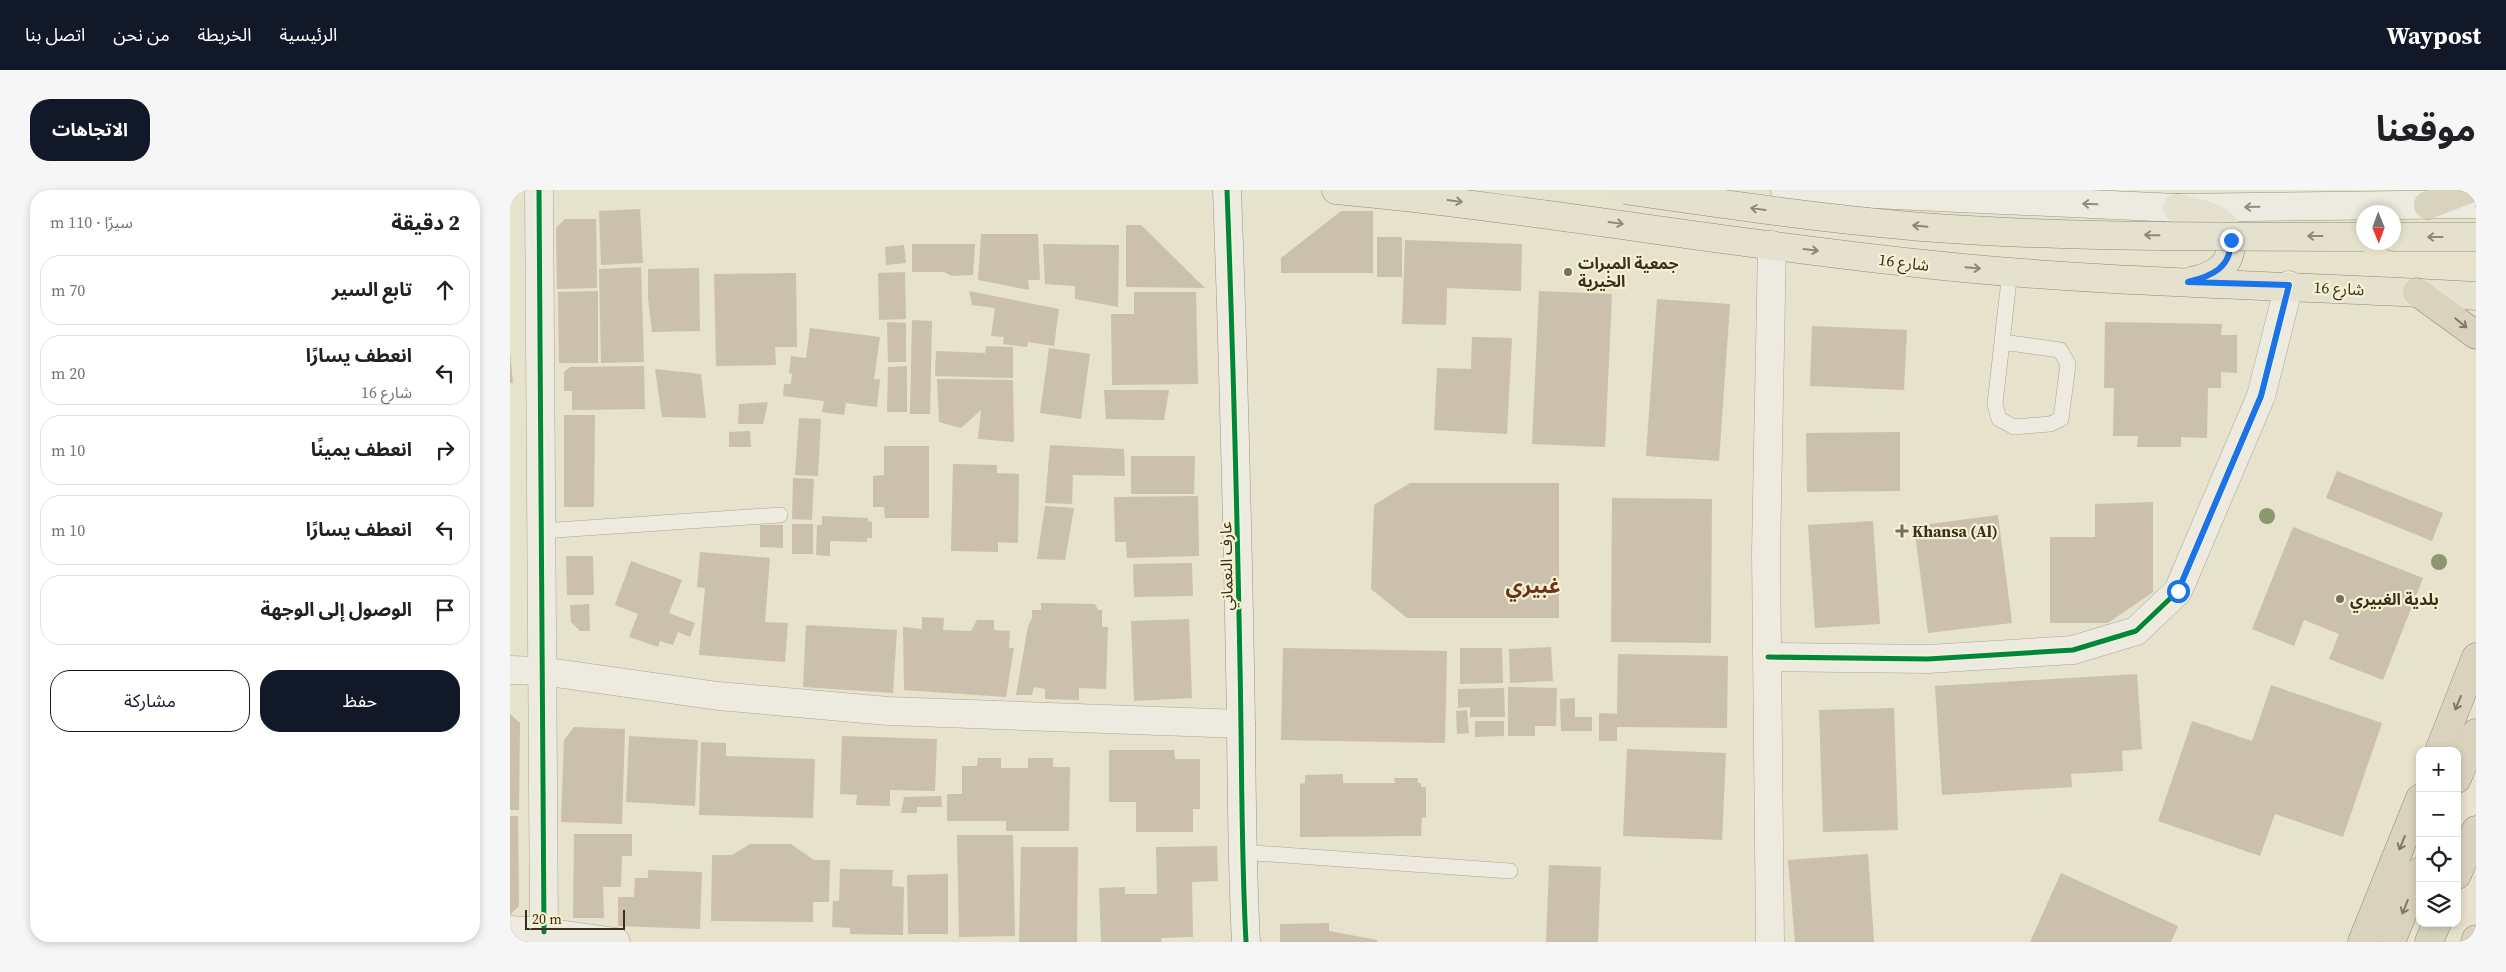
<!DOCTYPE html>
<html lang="ar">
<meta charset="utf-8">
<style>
body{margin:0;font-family:"Source Serif 4","Noto Sans Arabic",serif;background:#f6f6f6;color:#202124;direction:rtl}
.controls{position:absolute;right:15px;bottom:15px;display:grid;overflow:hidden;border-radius:10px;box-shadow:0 2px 8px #0003}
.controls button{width:45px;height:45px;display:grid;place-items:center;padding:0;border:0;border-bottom:1px solid #e0e0e0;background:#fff;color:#202124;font:25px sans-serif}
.compass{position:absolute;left:1846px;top:15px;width:45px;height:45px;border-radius:50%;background:#fff;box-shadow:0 2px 8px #0003;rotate:179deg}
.scale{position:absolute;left:15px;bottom:12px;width:100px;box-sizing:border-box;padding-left:5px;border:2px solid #3a2f1d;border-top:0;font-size:14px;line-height:18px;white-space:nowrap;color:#3a2f1d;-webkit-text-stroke:4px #f7f1d2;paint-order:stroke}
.stop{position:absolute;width:15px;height:15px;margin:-11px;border:4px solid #1a73e8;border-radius:50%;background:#fff}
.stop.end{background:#1a73e8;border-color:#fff;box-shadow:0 1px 5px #0008}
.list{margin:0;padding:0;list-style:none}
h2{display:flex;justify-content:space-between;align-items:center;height:65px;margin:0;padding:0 20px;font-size:21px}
h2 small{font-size:16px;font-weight:400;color:#757577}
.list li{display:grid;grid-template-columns:32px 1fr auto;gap:15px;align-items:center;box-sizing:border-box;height:70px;margin:0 10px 10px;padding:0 10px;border:1px solid #e0e0e0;border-radius:20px}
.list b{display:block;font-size:19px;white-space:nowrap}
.list p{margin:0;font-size:16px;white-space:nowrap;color:#757577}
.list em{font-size:16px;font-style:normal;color:#757577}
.actions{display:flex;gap:10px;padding:15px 20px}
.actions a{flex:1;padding:11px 0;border:1px solid #111827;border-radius:20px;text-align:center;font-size:18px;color:#111827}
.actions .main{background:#111827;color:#fff}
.icon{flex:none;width:28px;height:28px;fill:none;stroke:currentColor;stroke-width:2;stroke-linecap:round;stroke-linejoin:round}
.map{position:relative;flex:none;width:1966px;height:752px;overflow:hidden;direction:ltr;border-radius:20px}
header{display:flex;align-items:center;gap:30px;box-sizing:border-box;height:70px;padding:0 25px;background:#111827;color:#fff}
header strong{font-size:24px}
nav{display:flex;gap:28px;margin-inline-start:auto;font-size:18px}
.intro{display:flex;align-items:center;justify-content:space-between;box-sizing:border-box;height:120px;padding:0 30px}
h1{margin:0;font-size:35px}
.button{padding:12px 22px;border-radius:20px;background:#111827;color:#fff;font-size:18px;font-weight:700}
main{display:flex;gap:30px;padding:0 30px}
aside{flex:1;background:#fff;border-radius:20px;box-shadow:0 2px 8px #0003}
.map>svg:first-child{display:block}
.building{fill:#cac0ad}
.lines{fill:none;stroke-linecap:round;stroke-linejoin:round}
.lane-casing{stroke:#aba696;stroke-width:16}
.street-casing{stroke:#aba696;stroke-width:29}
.secondary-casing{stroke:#9b9585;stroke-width:29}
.primary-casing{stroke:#908b7c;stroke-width:29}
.highway-casing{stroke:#908b7c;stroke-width:29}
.lane{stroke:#edeadf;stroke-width:15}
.street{stroke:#edeadf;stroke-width:28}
.secondary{stroke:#edeadf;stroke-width:28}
.primary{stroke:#e5e1cf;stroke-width:28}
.highway{stroke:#d9d2bd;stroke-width:28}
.primary-bridge-casing{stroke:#908b7c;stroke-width:29;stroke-linecap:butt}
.primary-bridge{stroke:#e5e1cf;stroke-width:28}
.cycleway-casing{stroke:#f7f1d2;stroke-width:8}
.cycleway{stroke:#00873e;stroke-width:5}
.tree{fill:#8c966f}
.oneway{stroke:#908876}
.oneway2{stroke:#948c7e}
.oneway3{stroke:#827865}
.route{stroke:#1a73e8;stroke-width:6}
.poi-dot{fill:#766e5a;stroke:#f7f1d2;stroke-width:2}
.labels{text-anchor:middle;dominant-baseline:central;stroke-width:4.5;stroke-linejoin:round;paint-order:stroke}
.street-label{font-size:16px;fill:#3a2f1d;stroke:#f7f1d2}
.poi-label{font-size:16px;font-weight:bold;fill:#3a2f1d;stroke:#f7f1d2;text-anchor:start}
.district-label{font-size:21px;font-weight:bold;fill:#69351a;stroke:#f7f1d2}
</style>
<header>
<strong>Waypost</strong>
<nav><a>الرئيسية</a><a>الخريطة</a><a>من نحن</a><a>اتصل بنا</a></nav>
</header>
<div class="intro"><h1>موقعنا</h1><a class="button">الاتجاهات</a></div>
<main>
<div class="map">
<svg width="1966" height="752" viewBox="0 0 1966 752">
<rect width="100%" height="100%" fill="#e6e2cc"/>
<g class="building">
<path d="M130 19 133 73 91 75 89 21Z"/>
<path d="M831 21H863V83H771V68Z"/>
<path d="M55 29H86L87 98 47 99 46 38Z"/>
<path d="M616 35H631L695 98 616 97Z"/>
<path d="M471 44H528L530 90H518L519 100 468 90Z"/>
<rect x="867" y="47" width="25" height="40"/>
<path d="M895 50 1012 54 1011 101 937 98 936 135 892 134Z"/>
<path d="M402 54H465L463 85 442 86 434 82H402Z"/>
<path d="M533 54 609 55 608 117 565 109V96L535 94Z"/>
<path d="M394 55 396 73 376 75 375 57Z"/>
<path d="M131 77 134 172 91 173 89 79Z"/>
<path d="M189 78 190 141 142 142 138 108V79Z"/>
<path d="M395 82 396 129 369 130 368 83Z"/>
<path d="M286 83 287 157H265L266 175 206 176 204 84Z"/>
<path d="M88 101V173H49L48 102Z"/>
<path d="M459 101 549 119 544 156 518 152 517 157 493 154 494 147 481 146 485 118 462 115Z"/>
<path d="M1029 101 1102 104 1095 257 1022 254Z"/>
<path d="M624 102H686L688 194 602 195 601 124H624Z"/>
<path d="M1147 109 1220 114 1209 271 1136 266Z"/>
<path d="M402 130 422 131 420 224H400Z"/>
<path d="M377 132 396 133V172H378Z"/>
<path d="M1595 132 1712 134 1711 145H1727V183L1711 182V198H1698L1697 248 1671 247V257H1627L1628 246H1603L1604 198H1594Z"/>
<path d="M1302 136 1397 140 1394 200 1300 196Z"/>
<path d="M300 138 370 147 364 189H370L367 217 336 213 334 225 312 222 314 211 273 206 274 194H281L282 184 279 183 281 166 296 168Z"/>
<path d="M962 147 1002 148 997 244 924 240 927 178 961 179Z"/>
<path d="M476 156 503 157V188L425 186 426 161 475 163Z"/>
<path d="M539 158 580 164 571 229 530 223Z"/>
<path d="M0 163 3 193H0Z"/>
<path d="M134 176 135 219 62 220V201H54V182L60 177Z"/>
<path d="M397 176V222H377L378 177Z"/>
<path d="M145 179 191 184 196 228 152 227Z"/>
<path d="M427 189 503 190 504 252 468 249 471 220 451 238 429 232Z"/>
<path d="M594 200H659L654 230 596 229Z"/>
<path d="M258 212 253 234H228L229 214Z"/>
<path d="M54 225H85L84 317H54Z"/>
<path d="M289 228 311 229 308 286 285 285Z"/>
<path d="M240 241 241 257H219V242Z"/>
<path d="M1390 242V301L1297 302 1296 243Z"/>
<path d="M540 255 614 259 615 286 563 285 562 314 535 313Z"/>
<path d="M374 256H419V328H375L374 317H363V286L374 285Z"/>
<path d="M621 266H685L684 304H621Z"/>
<path d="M443 274 487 275V283L509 284 508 353 488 352V362L441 361Z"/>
<path d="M1827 281 1933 323 1922 351 1816 308Z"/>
<path d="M283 288 304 289 302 330 282 329Z"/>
<path d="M900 293H1049V428H897L861 399 864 315Z"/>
<path d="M688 306 689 366 617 368 616 352H605L604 307Z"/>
<path d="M1102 308 1202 309 1201 453 1101 452Z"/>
<path d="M1643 312V402L1598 433H1540V347H1585V314Z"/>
<path d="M535 316 564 318 555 370 527 369Z"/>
<path d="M1488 325 1502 433 1418 443 1404 336Z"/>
<path d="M312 326 358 328V331L362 332V348H357V352L320 351V366L306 365 307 335H312Z"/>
<path d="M1363 331 1370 434 1305 438 1298 335Z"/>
<rect x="282" y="334" width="21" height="30"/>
<path d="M250 335H273V358L250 357Z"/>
<path d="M1783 337 1913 388 1873 490 1819 469 1829 444 1794 430 1784 456 1742 439Z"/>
<path d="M190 362 260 368 255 432 278 433 275 472 189 465 195 398 187 397Z"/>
<path d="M56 366H83L84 405H57Z"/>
<path d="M121 371 172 390 159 423 185 433 180 447 168 442 163 455 150 451 148 457 119 447 128 424 105 415Z"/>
<path d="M682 373 683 406 624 407 623 374Z"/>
<path d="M531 413 585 414 588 420H592V437H598L596 499 569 498V510L535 509V499L524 497 522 505H506L518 436 522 428V420H531Z"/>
<path d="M79 414 80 441H70L61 432 60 415Z"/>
<path d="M412 427 434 428 433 440 461 441 467 430H484V440L500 441 499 458H504L496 507 394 500 393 437 412 439Z"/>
<path d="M679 429 682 508 624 511 621 431Z"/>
<path d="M296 435 387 440 383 503 293 497Z"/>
<path d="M1041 457 1043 491 1000 493 999 459Z"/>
<path d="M773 458 937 461 935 553 771 550Z"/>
<path d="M950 458H992L993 493 950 494Z"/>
<path d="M1108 464 1218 466 1217 538 1107 537V551H1089V523L1107 524Z"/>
<path d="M1627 484 1632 559 1612 561 1613 581 1561 584 1562 597 1432 605 1425 496Z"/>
<path d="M1761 495 1872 533 1833 647 1765 624 1750 666 1648 631 1682 531 1742 551Z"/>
<path d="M998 497 1047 498 1046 536H1025V546H998Z"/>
<path d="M994 498 995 527H960V517L948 518V499Z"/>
<path d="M1065 508V527H1082V541H1051L1050 509Z"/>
<path d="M1384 518 1388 640 1313 642 1309 520Z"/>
<path d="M957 520 959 543 947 544 946 521Z"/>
<path d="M0 524 10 533 9 620H0Z"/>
<path d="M965 531H994V546L965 547Z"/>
<path d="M64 537 115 539 112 634 51 632 54 550Z"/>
<path d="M119 546 188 550 185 616 116 612Z"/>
<path d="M332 546 427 549 425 601 380 600V616L346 615 347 605 330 604Z"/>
<path d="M191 552 216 553V566L305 569 303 628 189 625Z"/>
<path d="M1117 559 1216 563 1212 650 1113 646Z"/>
<path d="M599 560H664L665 569H690V619H683V642H626V612H599Z"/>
<path d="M468 568H491V578H518V568H543V577H560L559 641H496V631H437V604H452V576H467Z"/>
<path d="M833 584V593H885L884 588H908V593H911V597H916V628L912 627 911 646 790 647V594L795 593V585Z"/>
<path d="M431 606 432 617H407V623H391L394 607Z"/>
<path d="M0 626H8L9 716 0 725Z"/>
<path d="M64 644H122V666H112L111 697H93L94 728H63Z"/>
<path d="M447 645H503L505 746 449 747Z"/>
<path d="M240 654H281L304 670H320L319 712H303V732L201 731 202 665H222Z"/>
<path d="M707 656 708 691 682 692 683 747 651 748 652 752H591L589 698 615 697V704H647L646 657Z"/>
<path d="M511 657H568L567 752H509Z"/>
<path d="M1358 664 1364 752H1285L1278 670Z"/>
<path d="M1039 675 1091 677 1088 752H1036Z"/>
<path d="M330 679 383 680 382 696 394 697 393 745 340 744V738L322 737 323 711H329Z"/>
<path d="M138 680 192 682 190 739 108 736V707H124L125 688H138Z"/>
<path d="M1551 683 1668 736 1661 752H1520Z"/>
<path d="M438 684V744H398L397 685Z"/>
<path d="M819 733V741L867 750V752H770V734Z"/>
</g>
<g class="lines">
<g class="lane-casing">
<g id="lane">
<path d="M1492 152 1550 160 1558 174 1551 229 1540 234 1504 237 1489 229 1485 214 1500 81"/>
<path d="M31 341 270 325"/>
<path d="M731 662 1000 681"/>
</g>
</g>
<g class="street-casing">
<g id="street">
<path d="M29 0 34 742"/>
<path d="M1258 467 1418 469 1563 460 1626 441 1668 401 1751 206 1779 95"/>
<path d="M0 480 31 481 208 506 378 521 731 534"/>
<path d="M0 740 34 742 106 752"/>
<path d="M1260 752 1256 362 1262 55"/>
</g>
</g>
<g class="secondary-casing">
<g id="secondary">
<path d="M717 0C723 159 727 317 730 476 732 568 731 660 736 752"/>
<path d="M1275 0 1667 18 1966 14"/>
</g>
</g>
<g class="primary-casing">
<g id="primary">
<path d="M826 0C1023 18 1218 54 1414 74 1598 94 1782 95 1966 106"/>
<path d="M1667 18C1681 21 1696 24 1708 31 1727 42 1724 70 1707 81 1700 86 1691 89 1682 91"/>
<path d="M1884 47H1966"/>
</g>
</g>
<g class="highway-casing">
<g id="highway">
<path d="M1918 15 1957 0"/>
<path d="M1907 102 1966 145"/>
<path d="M1929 561 1966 467"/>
<path d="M1947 589 1966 543"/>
<path d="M1947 685 1966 640"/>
<path d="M1852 752 1910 608"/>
<path d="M1881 752 1910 681"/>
<path d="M1919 752 1927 733"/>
<path d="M1965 752 1966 749"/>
</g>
</g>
<use href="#lane" class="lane"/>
<use href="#street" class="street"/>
<use href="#secondary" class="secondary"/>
<use href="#primary" class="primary"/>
<use href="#highway" class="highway"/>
<g class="primary-bridge-casing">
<path id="primary-bridge" d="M1115 0C1219 15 1322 30 1426 38 1568 48 1711 46 1854 47"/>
</g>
<use href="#primary-bridge" class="primary-bridge"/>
<g class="cycleway-casing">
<g id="cycleway">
<path d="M29 0 34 742"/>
<path d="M717 0C723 159 727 317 730 476 732 568 731 660 736 752"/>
<path d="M1258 467 1418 469 1563 460 1626 441 1668 401 1751 206 1779 95"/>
</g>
</g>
<use href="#cycleway" class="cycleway"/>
</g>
<g class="tree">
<circle cx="1757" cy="326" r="8"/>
<circle cx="1929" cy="372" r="8"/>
</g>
<defs><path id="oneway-shaft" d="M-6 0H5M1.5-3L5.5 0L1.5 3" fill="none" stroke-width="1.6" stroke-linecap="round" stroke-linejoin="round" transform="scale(1.25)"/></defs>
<g class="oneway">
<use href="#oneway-shaft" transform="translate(945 11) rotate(8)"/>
<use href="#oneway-shaft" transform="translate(1248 19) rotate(-172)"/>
<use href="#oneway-shaft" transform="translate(1106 33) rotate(8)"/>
<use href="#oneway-shaft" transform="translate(1410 36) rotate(-175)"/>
<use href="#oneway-shaft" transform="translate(1642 45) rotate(-179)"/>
<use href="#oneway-shaft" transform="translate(1805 46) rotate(-180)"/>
<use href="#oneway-shaft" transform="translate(1925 47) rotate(-180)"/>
<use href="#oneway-shaft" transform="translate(1301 60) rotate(7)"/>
<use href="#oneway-shaft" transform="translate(1463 78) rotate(5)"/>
</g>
<g class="oneway2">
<use href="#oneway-shaft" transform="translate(1580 14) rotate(-178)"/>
<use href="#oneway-shaft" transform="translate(1742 17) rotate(179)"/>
</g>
<g class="oneway3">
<use href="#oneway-shaft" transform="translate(1951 133) rotate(39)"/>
<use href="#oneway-shaft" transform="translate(1948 513) rotate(112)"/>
<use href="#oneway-shaft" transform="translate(1892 653) rotate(112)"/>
<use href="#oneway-shaft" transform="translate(1895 717) rotate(112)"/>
</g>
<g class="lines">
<path class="route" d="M1668 401 1751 206 1779 95 1678 92C1702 86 1721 78 1721 50"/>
</g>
<g class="poi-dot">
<circle cx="1058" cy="82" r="5"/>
<path d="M1389.5 333.5h5v5h5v5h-5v5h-5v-5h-5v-5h5z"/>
<circle cx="1830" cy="409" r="5"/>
</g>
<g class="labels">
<g class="street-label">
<text transform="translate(1394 72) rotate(7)">شارع 16</text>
<text transform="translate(1829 98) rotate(3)">شارع 16</text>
<text transform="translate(716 376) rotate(-91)">عارف النعماني</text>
</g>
<g class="poi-label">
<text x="1068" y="73">جمعية المبرات<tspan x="1068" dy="18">الخيرية</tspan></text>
<text x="1402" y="341">Khansa (Al)</text>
<text x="1840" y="409">بلدية الغبيري</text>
</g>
<g class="district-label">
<text x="1023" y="395">غبيري</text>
</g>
</g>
</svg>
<div class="controls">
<button>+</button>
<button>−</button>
<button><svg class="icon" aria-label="locate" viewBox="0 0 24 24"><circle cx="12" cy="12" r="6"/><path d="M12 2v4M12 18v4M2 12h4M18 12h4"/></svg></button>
<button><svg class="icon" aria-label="layers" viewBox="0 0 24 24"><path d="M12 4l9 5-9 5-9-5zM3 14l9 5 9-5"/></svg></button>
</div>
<svg class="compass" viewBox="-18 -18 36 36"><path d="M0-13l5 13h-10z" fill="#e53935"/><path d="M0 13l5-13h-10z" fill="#757577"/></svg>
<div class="scale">20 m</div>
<div class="stop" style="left:1668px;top:401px"></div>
<div class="stop end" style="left:1721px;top:50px"></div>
</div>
<aside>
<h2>2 دقيقة<small>سيرًا · 110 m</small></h2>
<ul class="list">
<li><svg class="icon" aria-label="ahead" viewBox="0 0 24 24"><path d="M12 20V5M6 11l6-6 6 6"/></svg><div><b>تابع السير</b></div><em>70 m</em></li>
<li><svg class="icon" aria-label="left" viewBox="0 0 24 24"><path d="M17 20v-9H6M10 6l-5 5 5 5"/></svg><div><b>انعطف يسارًا</b><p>شارع 16</p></div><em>20 m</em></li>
<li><svg class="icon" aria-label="right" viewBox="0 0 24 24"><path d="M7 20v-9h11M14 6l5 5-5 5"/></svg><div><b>انعطف يمينًا</b></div><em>10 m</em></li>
<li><svg class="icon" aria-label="left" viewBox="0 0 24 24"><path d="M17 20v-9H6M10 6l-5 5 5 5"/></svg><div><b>انعطف يسارًا</b></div><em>10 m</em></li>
<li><svg class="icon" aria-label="arrive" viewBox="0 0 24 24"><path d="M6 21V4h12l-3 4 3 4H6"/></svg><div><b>الوصول إلى الوجهة</b></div></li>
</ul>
<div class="actions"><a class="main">حفظ</a><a>مشاركة</a></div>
</aside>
</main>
